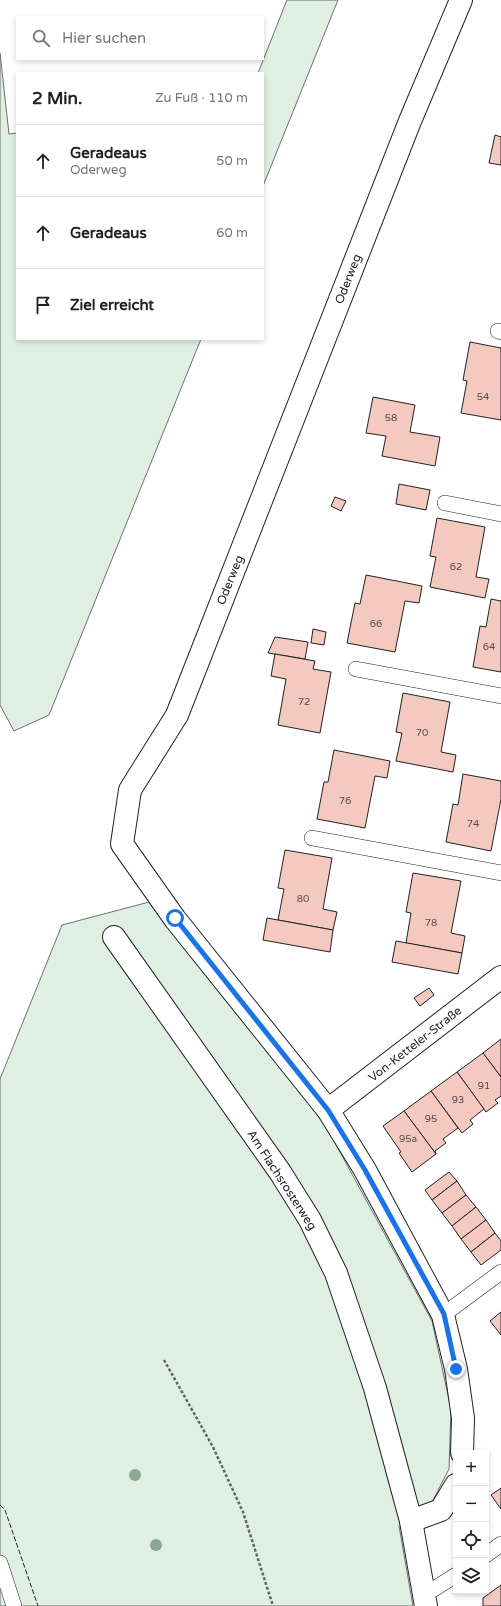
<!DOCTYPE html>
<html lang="de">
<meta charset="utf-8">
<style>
body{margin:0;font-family:"Varela Round",sans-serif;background:#f6f6f6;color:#202124}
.controls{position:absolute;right:12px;bottom:12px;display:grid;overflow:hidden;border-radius:0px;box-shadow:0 2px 6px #0003}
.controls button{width:36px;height:36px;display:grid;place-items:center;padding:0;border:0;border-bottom:1px solid #e0e0e0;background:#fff;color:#202124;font:20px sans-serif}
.stop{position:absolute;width:12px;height:12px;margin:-9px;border:3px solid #1a73e8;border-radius:50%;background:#fff}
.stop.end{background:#1a73e8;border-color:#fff;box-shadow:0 1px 4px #0008}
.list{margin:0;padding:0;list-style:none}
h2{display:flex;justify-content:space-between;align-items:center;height:52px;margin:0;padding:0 16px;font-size:17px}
h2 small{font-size:13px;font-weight:400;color:#757577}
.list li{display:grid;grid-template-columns:26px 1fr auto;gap:12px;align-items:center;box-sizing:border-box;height:72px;padding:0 16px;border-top:1px solid #e0e0e0}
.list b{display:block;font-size:15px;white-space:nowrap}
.list p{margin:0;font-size:13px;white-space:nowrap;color:#757577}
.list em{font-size:13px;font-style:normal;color:#757577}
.icon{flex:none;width:22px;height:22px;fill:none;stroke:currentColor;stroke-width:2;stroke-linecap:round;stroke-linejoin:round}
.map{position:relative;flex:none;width:501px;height:1606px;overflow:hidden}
.search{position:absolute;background:#fff;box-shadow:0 2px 6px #0003;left:16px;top:16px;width:248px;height:44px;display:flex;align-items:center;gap:10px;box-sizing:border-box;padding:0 14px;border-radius:0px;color:#757577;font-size:15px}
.panel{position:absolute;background:#fff;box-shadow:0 2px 6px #0003;left:16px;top:72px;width:248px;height:268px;border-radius:0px}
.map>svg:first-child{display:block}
.green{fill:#e0efe3;stroke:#6f6f6f}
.building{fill:#f3c9c0;stroke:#222}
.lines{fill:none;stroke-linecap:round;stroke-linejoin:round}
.lane-casing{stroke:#222;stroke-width:16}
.street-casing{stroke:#222;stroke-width:24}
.path{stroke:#646464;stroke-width:2.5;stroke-dasharray:3 2;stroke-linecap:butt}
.lane{stroke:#fff;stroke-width:15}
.street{stroke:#fff;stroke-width:22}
.fence{stroke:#222;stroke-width:1;stroke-dasharray:5 2;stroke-linecap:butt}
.tree{fill:#8da692}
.route{stroke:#1a73e8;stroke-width:5}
.labels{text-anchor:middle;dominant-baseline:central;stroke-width:3;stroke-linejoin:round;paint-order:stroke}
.number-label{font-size:10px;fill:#564c4a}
.street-label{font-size:12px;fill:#222;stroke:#fff}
</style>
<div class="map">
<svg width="501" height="1606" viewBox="0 0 501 1606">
<rect width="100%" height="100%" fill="#fff"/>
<g class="green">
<path d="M287 0H338L263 186V73H258Z"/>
<path d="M0 53 9 134 17 133V339H201L49 715 14 731 0 705Z"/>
<path d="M153 901 322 1119 432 1321 451 1409 449 1469 430 1506 399 1526 413 1606H0V1079L62 925Z"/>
</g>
<g class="building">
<path d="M495 135 501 137V165L489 163Z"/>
<path d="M470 342 501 348V420L461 413 467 381 463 380Z"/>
<path d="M373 397 415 405 410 432 440 437 435 466 382 456 386 436 366 433Z"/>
<path d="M399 484 430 490 426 510 396 504Z"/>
<path d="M335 497 346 501 341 511 331 506Z"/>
<path d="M437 518 485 527 476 577 489 579 485 598 430 587 436 557 430 556Z"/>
<path d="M366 575 422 586 419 603 405 601 395 652 347 643 355 603 360 604Z"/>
<path d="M491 599 501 601V672L473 667 480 626 486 627Z"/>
<path d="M313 629 326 632 324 645 311 643Z"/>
<path d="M275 637 308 642 305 659 268 653Z"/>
<path d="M275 654 315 661 313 669 331 672 320 733 278 725 286 679 271 676Z"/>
<path d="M403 693 450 702 441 752 456 755 453 772 396 761 402 733 396 732Z"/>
<path d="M334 750 390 761 387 778 375 776 365 828 317 819 324 782H328Z"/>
<path d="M463 774 501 781V799L491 851 446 842 453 804 458 805Z"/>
<path d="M285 850 332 858 323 909 337 912 333 930 278 920 284 889 278 888Z"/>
<path d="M413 873 461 881 451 933 465 936 462 953 406 943 411 913 406 912Z"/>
<path d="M267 918 333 930 330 952 263 940Z"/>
<path d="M396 941 462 953 458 974 392 962Z"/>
<path d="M429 988 434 995 420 1006 414 998Z"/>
<path d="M501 1039V1077L483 1053Z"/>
<path d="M483 1053 501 1077V1096L495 1100 498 1103 486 1112 457 1072Z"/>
<path d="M457 1072 484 1109 470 1120 473 1124 462 1133 431 1091Z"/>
<path d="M431 1091 458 1128 443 1139 446 1143 435 1151 436 1154 404 1111Z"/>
<path d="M404 1111 436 1154 412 1172 399 1153 401 1152 383 1126Z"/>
<path d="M449 1172 457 1181 432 1200 425 1190Z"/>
<path d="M457 1181 466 1195 442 1213 432 1200Z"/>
<path d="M466 1195 476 1207 452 1226 442 1213Z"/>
<path d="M476 1207 486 1220 461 1239 452 1226Z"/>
<path d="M486 1220 495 1233 471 1252 461 1239Z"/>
<path d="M495 1233 501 1241V1250L481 1265 471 1252Z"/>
<path d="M501 1312V1335L490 1321Z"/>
<path d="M501 1488V1509L491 1495Z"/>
<path d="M501 1585V1606H483V1598Z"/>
</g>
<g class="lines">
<g class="lane-casing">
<g id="lane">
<path d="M498 331 501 332"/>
<path d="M445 503 501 514"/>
<path d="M356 669 501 696"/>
<path d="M312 838 501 873"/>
<path d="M443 1315 501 1272"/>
<path d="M486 1555 501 1544"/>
<path d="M0 1563 14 1606"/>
<path d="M423 1596 456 1575"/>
</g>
</g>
<g class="street-casing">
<g id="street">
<path d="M461 0 410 121 177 715 130 790 122 844 175 919 328 1110 365 1170 443 1315 456 1369 463 1418 462 1453"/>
<path d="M114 937 280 1172 310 1220 336 1273 375 1388 411 1521 426 1606"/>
<path d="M328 1110 501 977"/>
<path d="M411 1521 441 1510 456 1485"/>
</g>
</g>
<path class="path" d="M164 1360 213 1447 243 1512 273 1606"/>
<use href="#lane" class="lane"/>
<use href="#street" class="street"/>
<path class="fence" d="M0 1505 5 1510 38 1606"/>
</g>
<g class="tree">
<circle cx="135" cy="1475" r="6"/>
<circle cx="156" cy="1545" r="6"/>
</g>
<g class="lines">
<path class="route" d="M175 918 328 1110 365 1170 444 1314 456 1369"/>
</g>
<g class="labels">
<g class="number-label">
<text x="483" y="397">54</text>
<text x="391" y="418">58</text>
<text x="456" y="567">62</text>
<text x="376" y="624">66</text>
<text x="489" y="647">64</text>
<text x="304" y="702">72</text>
<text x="422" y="733">70</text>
<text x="345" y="801">76</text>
<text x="473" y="824">74</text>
<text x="303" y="899">80</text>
<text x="431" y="923">78</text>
<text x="484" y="1086">91</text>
<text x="458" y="1100">93</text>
<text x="431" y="1119">95</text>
<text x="408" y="1139">95a</text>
</g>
<g class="street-label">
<text transform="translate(348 279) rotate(-69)">Oderweg</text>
<text transform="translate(230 580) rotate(-68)">Oderweg</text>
<text transform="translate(415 1044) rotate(-38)">Von-Ketteler-Straße</text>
<text transform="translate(282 1180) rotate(57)">Am Flachsrosterweg</text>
</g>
</g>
</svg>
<div class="controls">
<button>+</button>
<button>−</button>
<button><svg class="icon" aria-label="locate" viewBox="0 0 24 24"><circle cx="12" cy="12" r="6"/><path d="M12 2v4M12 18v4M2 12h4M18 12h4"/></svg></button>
<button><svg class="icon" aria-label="layers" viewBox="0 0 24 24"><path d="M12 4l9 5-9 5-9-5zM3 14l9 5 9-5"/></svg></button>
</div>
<div class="stop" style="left:175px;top:918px"></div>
<div class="stop end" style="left:456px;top:1369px"></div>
<div class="search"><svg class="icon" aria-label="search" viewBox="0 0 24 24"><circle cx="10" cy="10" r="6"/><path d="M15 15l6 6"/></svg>Hier suchen</div>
<section class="panel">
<h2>2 Min.<small>Zu Fuß · 110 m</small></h2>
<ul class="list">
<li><svg class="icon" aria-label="ahead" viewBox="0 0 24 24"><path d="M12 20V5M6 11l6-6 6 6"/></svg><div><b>Geradeaus</b><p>Oderweg</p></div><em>50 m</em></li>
<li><svg class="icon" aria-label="ahead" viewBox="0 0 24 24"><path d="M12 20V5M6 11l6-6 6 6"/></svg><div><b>Geradeaus</b></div><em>60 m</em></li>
<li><svg class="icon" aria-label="arrive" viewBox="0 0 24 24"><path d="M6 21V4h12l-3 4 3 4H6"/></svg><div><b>Ziel erreicht</b></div></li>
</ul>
</section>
</div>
